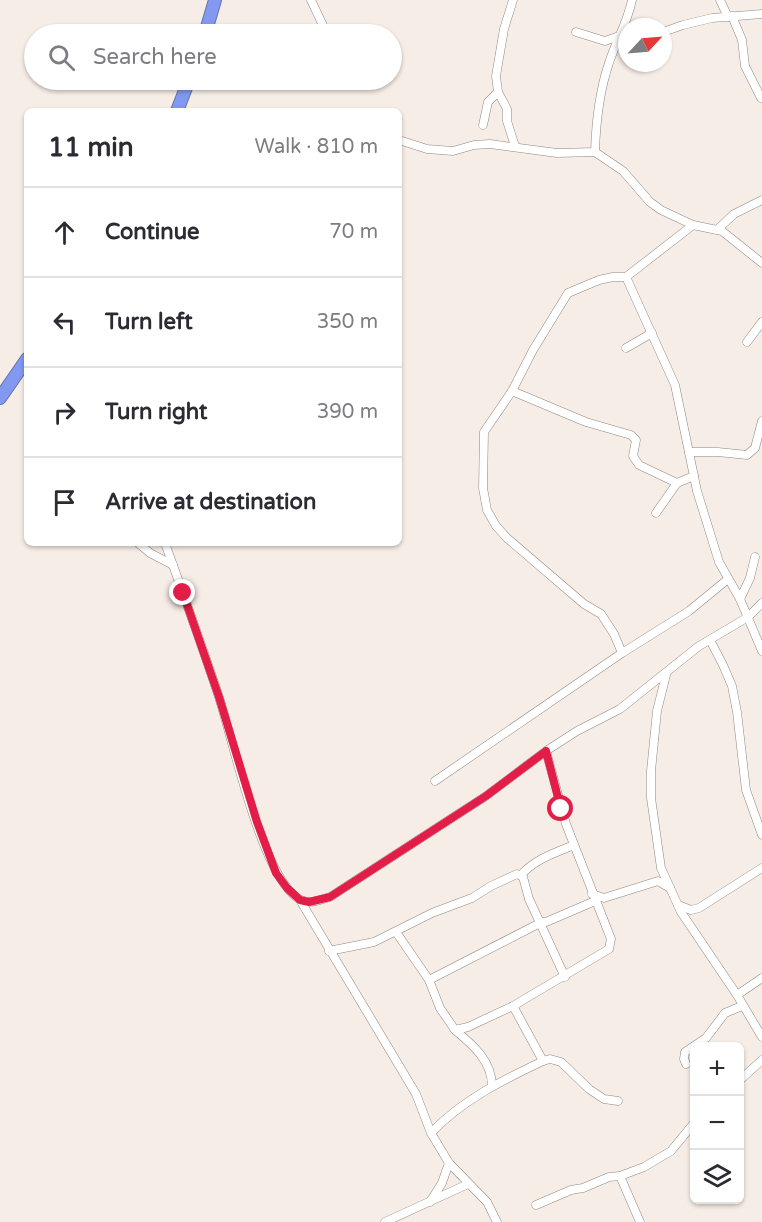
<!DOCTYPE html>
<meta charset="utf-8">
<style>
body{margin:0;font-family:"Varela Round",sans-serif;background:#f7f7f7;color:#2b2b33}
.controls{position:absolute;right:18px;bottom:18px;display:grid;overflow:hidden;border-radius:9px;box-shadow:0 2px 4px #0004}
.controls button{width:54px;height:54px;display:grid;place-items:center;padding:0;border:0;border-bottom:2px solid #e1e1e2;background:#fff;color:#2b2b33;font:30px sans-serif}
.compass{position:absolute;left:618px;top:18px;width:54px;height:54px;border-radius:50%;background:#fff;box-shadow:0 2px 4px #0004;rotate:64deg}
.stop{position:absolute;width:18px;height:18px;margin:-14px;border:4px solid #e11d48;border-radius:50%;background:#fff}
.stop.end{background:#e11d48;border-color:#fff;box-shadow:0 2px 6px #0008}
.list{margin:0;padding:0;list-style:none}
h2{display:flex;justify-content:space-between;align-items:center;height:78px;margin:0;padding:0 24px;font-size:26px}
h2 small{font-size:20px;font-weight:400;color:#7c7c81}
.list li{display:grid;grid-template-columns:39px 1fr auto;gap:18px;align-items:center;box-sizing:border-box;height:90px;padding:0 24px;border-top:2px solid #e1e1e2}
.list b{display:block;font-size:22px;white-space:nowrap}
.list em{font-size:20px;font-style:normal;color:#7c7c81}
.icon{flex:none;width:33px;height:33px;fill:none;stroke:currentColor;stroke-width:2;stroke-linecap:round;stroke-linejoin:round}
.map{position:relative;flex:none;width:762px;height:1222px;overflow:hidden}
.search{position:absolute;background:#fff;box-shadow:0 2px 4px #0004;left:24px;top:24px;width:378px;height:66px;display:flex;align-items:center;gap:15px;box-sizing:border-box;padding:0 21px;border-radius:33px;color:#7c7c81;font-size:22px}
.panel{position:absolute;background:#fff;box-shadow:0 2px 4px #0004;left:24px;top:108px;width:378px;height:438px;border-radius:9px}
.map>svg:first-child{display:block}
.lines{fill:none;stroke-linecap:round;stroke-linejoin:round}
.minor-casing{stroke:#8f8780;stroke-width:9}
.highway-casing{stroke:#6573ab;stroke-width:14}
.minor{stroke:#fff;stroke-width:8}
.highway{stroke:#8298f1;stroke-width:12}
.route{stroke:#e11d48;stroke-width:8}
</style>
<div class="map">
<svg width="762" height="1222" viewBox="0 0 762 1222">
<rect width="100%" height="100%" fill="#f6ede6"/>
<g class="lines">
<g class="minor-casing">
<g id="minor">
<path d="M311 0 327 34"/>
<path d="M513 0 504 29 496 76 498 92 507 109V121L515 146"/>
<path d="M720 0 728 17"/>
<path d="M732 16 742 40 745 66 761 98"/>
<path d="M576 32 605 41 622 35"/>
<path d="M663 32 683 25 712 18 762 14"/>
<path d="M483 125 488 102 498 92"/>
<path d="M399 140 427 149 453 151 474 145 490 144 557 153 595 152 623 171 650 202 661 210 693 225"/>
<path d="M595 152C596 120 599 92 609 63 616 41 627 24 632 0"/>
<path d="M718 229 734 214 762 200"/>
<path d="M626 277 675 385 697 491 719 562 740 599 762 651"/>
<path d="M747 342 762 322"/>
<path d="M626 348 652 333"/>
<path d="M512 391 586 422 631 435 636 440 633 456 639 465 677 483 694 476"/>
<path d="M689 452H718L747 455 755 448 762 421"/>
<path d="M656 513 677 483"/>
<path d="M138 543 150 553 173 565"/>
<path d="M165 543C183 593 201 643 218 694 233 739 261 876 299 899 309 905 320 900 330 897L486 796 546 751 577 731 620 709 699 646 748 617 762 603"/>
<path d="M740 599 750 578 755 557"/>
<path d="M710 640 723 665 732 686 737 712 746 790 762 835"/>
<path d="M622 653 614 634 601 614 584 604 507 538 496 526 487 510 483 488 484 432 512 391 533 350 568 293 599 280 613 277H626L693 225 722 231 762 263"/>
<path d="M666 675 657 711 651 771V798L661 868 681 912 737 995 762 1037"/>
<path d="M435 781 622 653 689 611 728 579"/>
<path d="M521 875C535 859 555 853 574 845"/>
<path d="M592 894 604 898 658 881 670 888"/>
<path d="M300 900 416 1094 431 1133 449 1163 487 1202 497 1222"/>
<path d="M678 905 691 910 699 908 762 868"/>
<path d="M540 922H546L595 901"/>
<path d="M396 932 429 980 440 1008 455 1030 468 1027 513 1006 609 949 611 939 566 824 546 751"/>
<path d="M329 951 374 942 432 913 472 898 491 886 517 874 523 877 529 899 565 977"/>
<path d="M429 980 540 923"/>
<path d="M737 995 762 978"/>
<path d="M513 1006 543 1061"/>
<path d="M455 1030C473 1045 492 1061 492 1086"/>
<path d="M686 1064 684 1059 685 1052 706 1038 725 1013 742 1006"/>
<path d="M740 1080 762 1060"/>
<path d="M431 1133C462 1100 503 1080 543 1061L550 1059 561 1062 589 1089 604 1099 618 1101"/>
<path d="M620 1176 640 1222"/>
<path d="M430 1202 442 1183 449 1163"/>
<path d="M536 1205 571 1190 583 1188 609 1177 620 1176 644 1167 671 1151 694 1123"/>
<path d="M385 1222 468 1184"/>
</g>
</g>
<g class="highway-casing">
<g id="highway">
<path d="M205 34 215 0"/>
<path d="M177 111 189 80"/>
<path d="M0 398 27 359"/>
</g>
</g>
<use href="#minor" class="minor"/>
<use href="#highway" class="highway"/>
</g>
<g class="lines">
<path class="route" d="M183 593 219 697 257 822 276 873 287 888 300 900 309 902 330 897 486 796 546 751 561 809"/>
</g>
</svg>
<div class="controls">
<button>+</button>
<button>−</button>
<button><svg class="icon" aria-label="layers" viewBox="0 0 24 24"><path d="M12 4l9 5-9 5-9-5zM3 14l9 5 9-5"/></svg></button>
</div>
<svg class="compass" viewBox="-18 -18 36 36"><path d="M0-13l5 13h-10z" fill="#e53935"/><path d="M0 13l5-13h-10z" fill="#7c7c81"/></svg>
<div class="stop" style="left:561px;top:809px"></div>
<div class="stop end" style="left:183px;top:593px"></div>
<div class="search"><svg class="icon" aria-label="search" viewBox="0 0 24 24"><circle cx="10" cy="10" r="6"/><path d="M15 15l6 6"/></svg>Search here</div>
<section class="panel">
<h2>11 min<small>Walk · 810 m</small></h2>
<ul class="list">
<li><svg class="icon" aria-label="ahead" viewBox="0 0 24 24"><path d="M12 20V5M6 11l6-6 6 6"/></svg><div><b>Continue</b></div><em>70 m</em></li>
<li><svg class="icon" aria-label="left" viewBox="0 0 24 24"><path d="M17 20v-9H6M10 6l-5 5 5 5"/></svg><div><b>Turn left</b></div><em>350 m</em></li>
<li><svg class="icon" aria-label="right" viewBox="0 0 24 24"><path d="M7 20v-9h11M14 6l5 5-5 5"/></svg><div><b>Turn right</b></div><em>390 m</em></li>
<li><svg class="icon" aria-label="arrive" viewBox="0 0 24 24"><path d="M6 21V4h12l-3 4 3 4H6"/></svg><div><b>Arrive at destination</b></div></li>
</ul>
</section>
</div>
